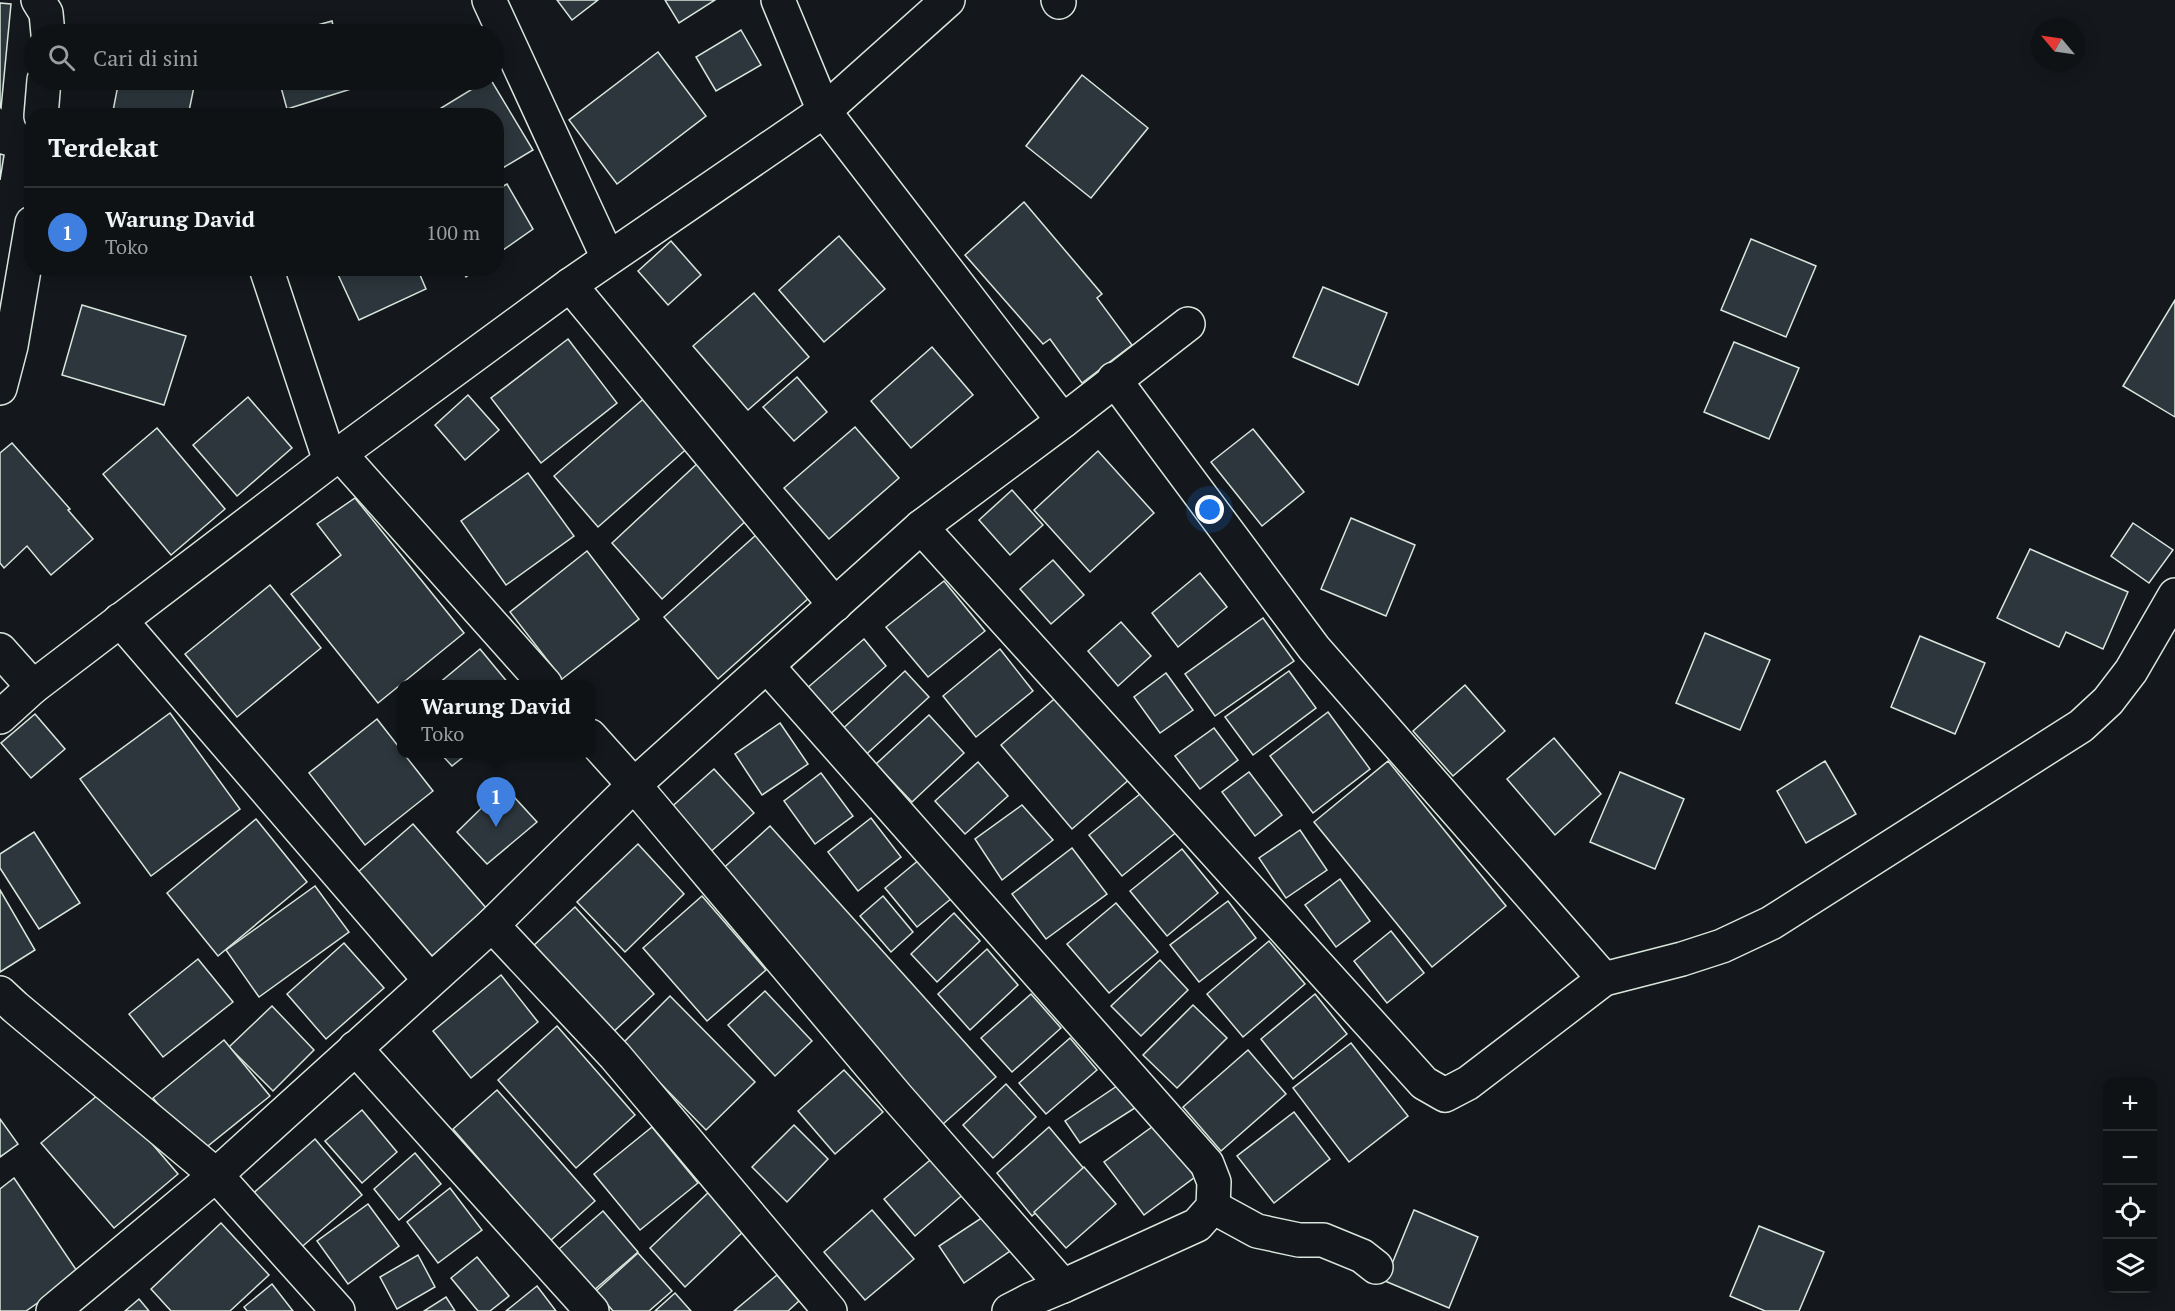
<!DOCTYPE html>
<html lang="id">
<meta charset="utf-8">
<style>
body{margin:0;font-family:"PT Serif",serif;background:#1d2022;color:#f1f3f6}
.controls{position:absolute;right:18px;bottom:18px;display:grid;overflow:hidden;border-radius:12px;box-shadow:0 3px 15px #0003}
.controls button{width:54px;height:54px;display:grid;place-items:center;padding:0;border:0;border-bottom:2px solid #2f3234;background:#0f1215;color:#f1f3f6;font:30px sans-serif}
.compass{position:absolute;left:2031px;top:18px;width:54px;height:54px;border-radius:50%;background:#0f1215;box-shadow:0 3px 15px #0003;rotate:299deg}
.you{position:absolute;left:1210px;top:510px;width:21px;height:21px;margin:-15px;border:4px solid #fff;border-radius:50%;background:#1a73e8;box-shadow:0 0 0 9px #1a73e833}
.badge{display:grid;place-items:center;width:39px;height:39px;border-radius:50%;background:#ea580c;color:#fff;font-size:20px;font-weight:700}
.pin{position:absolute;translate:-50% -50px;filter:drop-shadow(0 2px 3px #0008)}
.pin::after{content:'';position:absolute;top:32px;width:21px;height:18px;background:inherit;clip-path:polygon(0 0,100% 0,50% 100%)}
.popup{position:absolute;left:397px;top:680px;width:198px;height:78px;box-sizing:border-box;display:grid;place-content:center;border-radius:12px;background:#0f1215;filter:drop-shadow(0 2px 4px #0005);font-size:20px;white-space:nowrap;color:#9b9ea0}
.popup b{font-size:22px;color:#f1f3f6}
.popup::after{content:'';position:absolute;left:50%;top:100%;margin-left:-12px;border:12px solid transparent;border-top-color:#0f1215}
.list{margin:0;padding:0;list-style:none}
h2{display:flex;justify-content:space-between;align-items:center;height:78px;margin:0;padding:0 24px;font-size:26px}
h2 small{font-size:20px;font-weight:400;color:#9b9ea0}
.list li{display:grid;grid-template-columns:39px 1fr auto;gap:18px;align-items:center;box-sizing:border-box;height:90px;padding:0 24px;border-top:2px solid #2f3234}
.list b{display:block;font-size:22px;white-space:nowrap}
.list p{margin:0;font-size:20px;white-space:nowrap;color:#9b9ea0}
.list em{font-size:20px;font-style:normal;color:#9b9ea0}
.icon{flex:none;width:33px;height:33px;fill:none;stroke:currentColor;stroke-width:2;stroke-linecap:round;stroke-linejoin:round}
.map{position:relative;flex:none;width:2175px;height:1311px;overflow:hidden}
.search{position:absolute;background:#0f1215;box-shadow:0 3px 15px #0003;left:24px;top:24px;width:480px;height:66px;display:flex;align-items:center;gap:15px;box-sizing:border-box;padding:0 21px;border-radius:33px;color:#9b9ea0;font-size:22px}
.panel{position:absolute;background:#0f1215;box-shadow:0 3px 15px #0003;left:24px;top:108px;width:480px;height:168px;border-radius:24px}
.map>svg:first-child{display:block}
.building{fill:#2c363c;stroke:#d8e6dc;stroke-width:1.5}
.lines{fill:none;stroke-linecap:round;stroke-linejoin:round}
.street-casing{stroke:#d8e6dc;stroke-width:36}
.street{stroke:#14181c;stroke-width:33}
</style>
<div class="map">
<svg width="2175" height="1311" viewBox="0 0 2175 1311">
<rect width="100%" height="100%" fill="#14181c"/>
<g class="building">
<path d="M557 0H598L572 20Z"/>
<path d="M665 0H715L679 23Z"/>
<path d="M0 3 11 4 1 108 0 107Z"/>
<path d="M332 21 335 34H285Z"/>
<path d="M741 30 761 65 716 91 696 57Z"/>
<path d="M658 52 706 116 617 184 569 120Z"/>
<path d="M1082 75 1148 128 1091 198 1026 146Z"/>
<path d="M119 80H181L195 82 188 116H112Z"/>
<path d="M279 80H348L351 89 287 109Z"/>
<path d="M487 80H491L533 150 496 172V116H428Z"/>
<path d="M0 154 4 155 0 180Z"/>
<path d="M507 184 533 229 496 255V190Z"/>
<path d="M1024 202 1102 294 1097 298 1132 345 1082 383 1050 339 1043 344 965 255Z"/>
<path d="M839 236 885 289 824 342 779 290Z"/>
<path d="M1751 239 1816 266 1786 337 1721 310Z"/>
<path d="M671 241 701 275 668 305 638 271Z"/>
<path d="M335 268H417L426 289 359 320Z"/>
<path d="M461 268H478L466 277Z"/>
<path d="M1323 287 1387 313 1358 385 1293 357Z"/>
<path d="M754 293 809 357 748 410 693 346Z"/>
<path d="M2175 300V417L2123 386Z"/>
<path d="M82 305 186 336 164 405 62 375Z"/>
<path d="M568 339 617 403 541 463 491 398Z"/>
<path d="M1734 342 1799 368 1769 439 1704 412Z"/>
<path d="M932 347 973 395 911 448 871 401Z"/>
<path d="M797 377 827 412 794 441 763 407Z"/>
<path d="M468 395 499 430 465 460 435 425Z"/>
<path d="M648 395 691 445 598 527 554 476Z"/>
<path d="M248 397 292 448 237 496 193 445Z"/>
<path d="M855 427 899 478 829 539 784 488Z"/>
<path d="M157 428 225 509 171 555 103 474Z"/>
<path d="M1253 429 1304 492 1262 526 1211 462Z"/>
<path d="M12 443 70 509 68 510 93 539 51 575 27 546 4 568 0 563V453Z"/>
<path d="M1098 451 1154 513 1090 572 1034 510Z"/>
<path d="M700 461 750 517 662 599 612 543Z"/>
<path d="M528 473 574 536 506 585 461 521Z"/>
<path d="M1012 490 1043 525 1010 555 979 520Z"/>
<path d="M355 498 464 633 378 703 291 594 341 555 317 524Z"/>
<path d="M1351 518 1415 545 1386 616 1321 589Z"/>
<path d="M2133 523 2173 550 2149 583 2111 556Z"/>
<path d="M756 535 810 597 718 679 664 617Z"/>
<path d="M2030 549 2128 592 2103 649 2066 632 2059 647 1997 618Z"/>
<path d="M587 551 639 619 562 679 510 612Z"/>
<path d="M1053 560 1084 595 1051 624 1020 589Z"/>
<path d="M1200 573 1227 607 1178 647 1152 613Z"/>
<path d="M944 581 985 631 928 677 886 627Z"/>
<path d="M270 585 321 648 237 717 185 654Z"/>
<path d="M1263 618 1294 661 1215 716 1185 674Z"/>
<path d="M1121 622 1151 656 1118 686 1088 651Z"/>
<path d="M1705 633 1770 660 1740 730 1676 703Z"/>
<path d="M1920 636 1985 663 1955 734 1891 707Z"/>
<path d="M864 639 886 666 828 716 806 689Z"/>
<path d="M480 649 509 684H438Z"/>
<path d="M1000 649 1033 691 976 737 943 696Z"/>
<path d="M905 671 929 697 859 761 836 735Z"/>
<path d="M1289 671 1316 708 1253 755 1225 717Z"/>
<path d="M1166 673 1193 710 1160 733 1134 697Z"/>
<path d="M1465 685 1505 731 1453 776 1413 731Z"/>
<path d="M1060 694 1131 778 1072 829 1001 745Z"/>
<path d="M1328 712 1370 769 1313 813 1270 756Z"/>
<path d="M170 713 240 809 151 876 80 779Z"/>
<path d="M35 714 65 749 31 778 1 743Z"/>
<path d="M929 715 964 753 912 802 876 764Z"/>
<path d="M377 719 402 751V754H404L433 791 365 845 309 773Z"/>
<path d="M780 723 808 764 762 795 735 754Z"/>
<path d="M1214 728 1238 760 1200 789 1175 756Z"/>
<path d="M1554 738 1601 794 1555 835 1507 779Z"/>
<path d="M441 754H467L452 766Z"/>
<path d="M1388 761 1506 906 1432 967 1314 822Z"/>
<path d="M1825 761 1856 814 1806 843 1777 791Z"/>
<path d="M978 762 1008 796 965 834 935 801Z"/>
<path d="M714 769 754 813 707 855 667 811Z"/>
<path d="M1249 772 1282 815 1255 836 1222 792Z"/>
<path d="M1620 772 1684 799 1655 869 1590 842Z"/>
<path d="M821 773 853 816 815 844 784 801Z"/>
<path d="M504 786 537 822 487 864 457 832Z"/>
<path d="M1145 790 1178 831 1122 876 1089 835Z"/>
<path d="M1022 805 1053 840 1002 880 975 839Z"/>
<path d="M871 818 901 857 858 891 828 852Z"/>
<path d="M256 819 307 882 218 956 167 893Z"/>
<path d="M413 824 487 909 432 956 358 872Z"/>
<path d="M770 826 996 1077 943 1124 718 873Z"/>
<path d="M1300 830 1327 870 1286 898 1259 858Z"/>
<path d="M34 832 80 903 39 929 0 868V854Z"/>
<path d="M638 844 684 894 625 952 577 902Z"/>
<path d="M1072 848 1107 894 1046 939 1012 894Z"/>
<path d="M1182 849 1218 893 1167 936 1130 891Z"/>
<path d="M920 859 952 898 917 927 885 888Z"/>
<path d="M1340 879 1370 921 1336 947 1305 905Z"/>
<path d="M315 886 349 932 259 997 226 950Z"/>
<path d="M0 890 35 950 0 972Z"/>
<path d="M702 896 766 970 707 1021 643 948Z"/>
<path d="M883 896 913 932 891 952 860 916Z"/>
<path d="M1228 901 1256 938 1199 982 1170 945Z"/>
<path d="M1116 903 1158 952 1109 993 1067 944Z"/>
<path d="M575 907 654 994 610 1035 531 948Z"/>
<path d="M954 913 980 941 937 982 911 954Z"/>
<path d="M1391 931 1424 973 1387 1003 1354 961Z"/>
<path d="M1269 941 1305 984 1243 1037 1207 994Z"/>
<path d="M344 943 384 988 326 1039 287 994Z"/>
<path d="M987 949 1018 985 970 1030 938 994Z"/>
<path d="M198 959 233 1002 163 1057 129 1014Z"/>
<path d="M1160 960 1188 990 1141 1036 1111 1006Z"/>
<path d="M501 975 538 1022 471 1078 433 1031Z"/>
<path d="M765 991 812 1041 775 1076 728 1025Z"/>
<path d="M1031 994 1061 1028 1012 1072 981 1038Z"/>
<path d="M1315 994 1347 1034 1293 1079 1261 1039Z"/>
<path d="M670 996 755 1082 706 1130 622 1044Z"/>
<path d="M1193 1005 1227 1038 1177 1088 1143 1055Z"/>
<path d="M272 1006 314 1050 273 1091 229 1047Z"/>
<path d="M557 1026 635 1115 576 1168 498 1080Z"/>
<path d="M1070 1038 1097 1070 1046 1114 1019 1083Z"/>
<path d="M224 1040 270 1096 198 1154 153 1098Z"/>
<path d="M1351 1043 1408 1116 1349 1162 1293 1088Z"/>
<path d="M1248 1050 1286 1094 1221 1151 1183 1107Z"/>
<path d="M844 1070 883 1112 835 1154 798 1111Z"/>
<path d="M1123 1082 1138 1106 1080 1143 1065 1121Z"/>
<path d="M1006 1084 1036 1117 993 1158 963 1125Z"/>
<path d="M105 1089 178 1174 114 1228 41 1143Z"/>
<path d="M497 1090 595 1201 550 1241 453 1129Z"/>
<path d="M362 1110 397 1152 362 1183 325 1141Z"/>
<path d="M1294 1112 1330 1159 1274 1203 1237 1156Z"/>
<path d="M0 1119 18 1144 0 1157Z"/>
<path d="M1156 1124 1195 1177 1144 1215 1104 1162Z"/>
<path d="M794 1125 828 1159 787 1202 752 1167Z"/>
<path d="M652 1127 698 1183 640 1230 594 1174Z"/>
<path d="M1049 1127 1085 1170 1032 1216 997 1173Z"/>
<path d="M315 1139 362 1195 297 1251 250 1196Z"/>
<path d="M415 1153 441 1184 399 1220 374 1189Z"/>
<path d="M935 1156 966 1192 915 1236 884 1199Z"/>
<path d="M1084 1167 1116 1204 1066 1248 1034 1212Z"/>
<path d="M14 1178 79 1274 26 1311H0V1189Z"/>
<path d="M450 1188 482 1230 438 1263 407 1222Z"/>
<path d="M711 1190 747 1228 685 1287 650 1248Z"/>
<path d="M368 1204 399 1246 348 1284 317 1241Z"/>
<path d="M872 1210 914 1259 865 1300 824 1252Z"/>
<path d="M1414 1210 1478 1237 1449 1308 1385 1281Z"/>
<path d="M603 1211 638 1252 593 1291 559 1249Z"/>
<path d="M989 1213 1013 1249 964 1283 939 1246Z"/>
<path d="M221 1223 269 1275 230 1311H171L151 1289Z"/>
<path d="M1759 1226 1824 1252 1799 1311H1765L1730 1296Z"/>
<path d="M638 1253 672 1291 649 1311H613L596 1291Z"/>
<path d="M418 1255 435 1287 397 1309 380 1277Z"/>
<path d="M477 1257 509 1296 490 1311H478L451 1278Z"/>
<path d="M777 1275 799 1301 788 1311H734Z"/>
<path d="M272 1284 293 1311H247L244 1307Z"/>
<path d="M537 1286 556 1311H506Z"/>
<path d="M675 1293 691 1311H655Z"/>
<path d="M446 1297 455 1311H424Z"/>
<path d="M139 1299 149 1311H125Z"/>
</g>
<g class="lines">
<g class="street-casing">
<g id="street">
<path d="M38 0 46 13 48 34"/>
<path d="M489 0 608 258"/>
<path d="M778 0 824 111 948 0"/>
<path d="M1058 0 1059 2"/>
<path d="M41 116 44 80"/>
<path d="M266 268 330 461"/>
<path d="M570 285 835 605"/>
<path d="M1114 379 1314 648 1604 979"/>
<path d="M0 388 11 346 32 223"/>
<path d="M340 454 545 684"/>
<path d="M921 527 1063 421 1188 324"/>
<path d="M120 620 430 980"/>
<path d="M0 650 33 687 330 461 570 285 824 111 1063 421"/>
<path d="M768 667 1207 1164 1214 1182 1213 1207 1197 1225 1063 1286"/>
<path d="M0 717 33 687"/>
<path d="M590 736 634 785 921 527 1424 1083 1445 1095 1468 1083 1604 979 1682 959 1722 946 1771 923 2081 726 2108 701 2131 671 2175 595"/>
<path d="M492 925 615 1056 830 1311"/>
<path d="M0 993 15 1007 216 1175 338 1311"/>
<path d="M355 1048 592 1311"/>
<path d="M1213 1207 1257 1231 1299 1240H1323L1362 1256 1376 1267"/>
<path d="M53 1311 216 1175 492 925 634 785 897 1097 1063 1286 1032 1299 1009 1311"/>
</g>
</g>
<use href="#street" class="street"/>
</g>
</svg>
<div class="controls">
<button>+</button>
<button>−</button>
<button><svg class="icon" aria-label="locate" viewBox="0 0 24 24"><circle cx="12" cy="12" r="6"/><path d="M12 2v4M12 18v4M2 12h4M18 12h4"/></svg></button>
<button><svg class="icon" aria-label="layers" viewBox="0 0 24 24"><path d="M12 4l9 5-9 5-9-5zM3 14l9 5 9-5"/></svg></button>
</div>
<svg class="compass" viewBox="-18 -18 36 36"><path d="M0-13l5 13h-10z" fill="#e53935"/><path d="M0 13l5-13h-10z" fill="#9b9ea0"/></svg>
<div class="you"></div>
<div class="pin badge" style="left:496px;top:827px;background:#3f7fe0">1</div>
<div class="popup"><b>Warung David</b>Toko</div>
<div class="search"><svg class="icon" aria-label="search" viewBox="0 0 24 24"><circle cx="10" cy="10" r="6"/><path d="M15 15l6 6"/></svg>Cari di sini</div>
<section class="panel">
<h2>Terdekat<small></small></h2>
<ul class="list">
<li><span class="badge" style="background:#3f7fe0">1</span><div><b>Warung David</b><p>Toko</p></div><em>100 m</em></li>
</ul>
</section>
</div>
